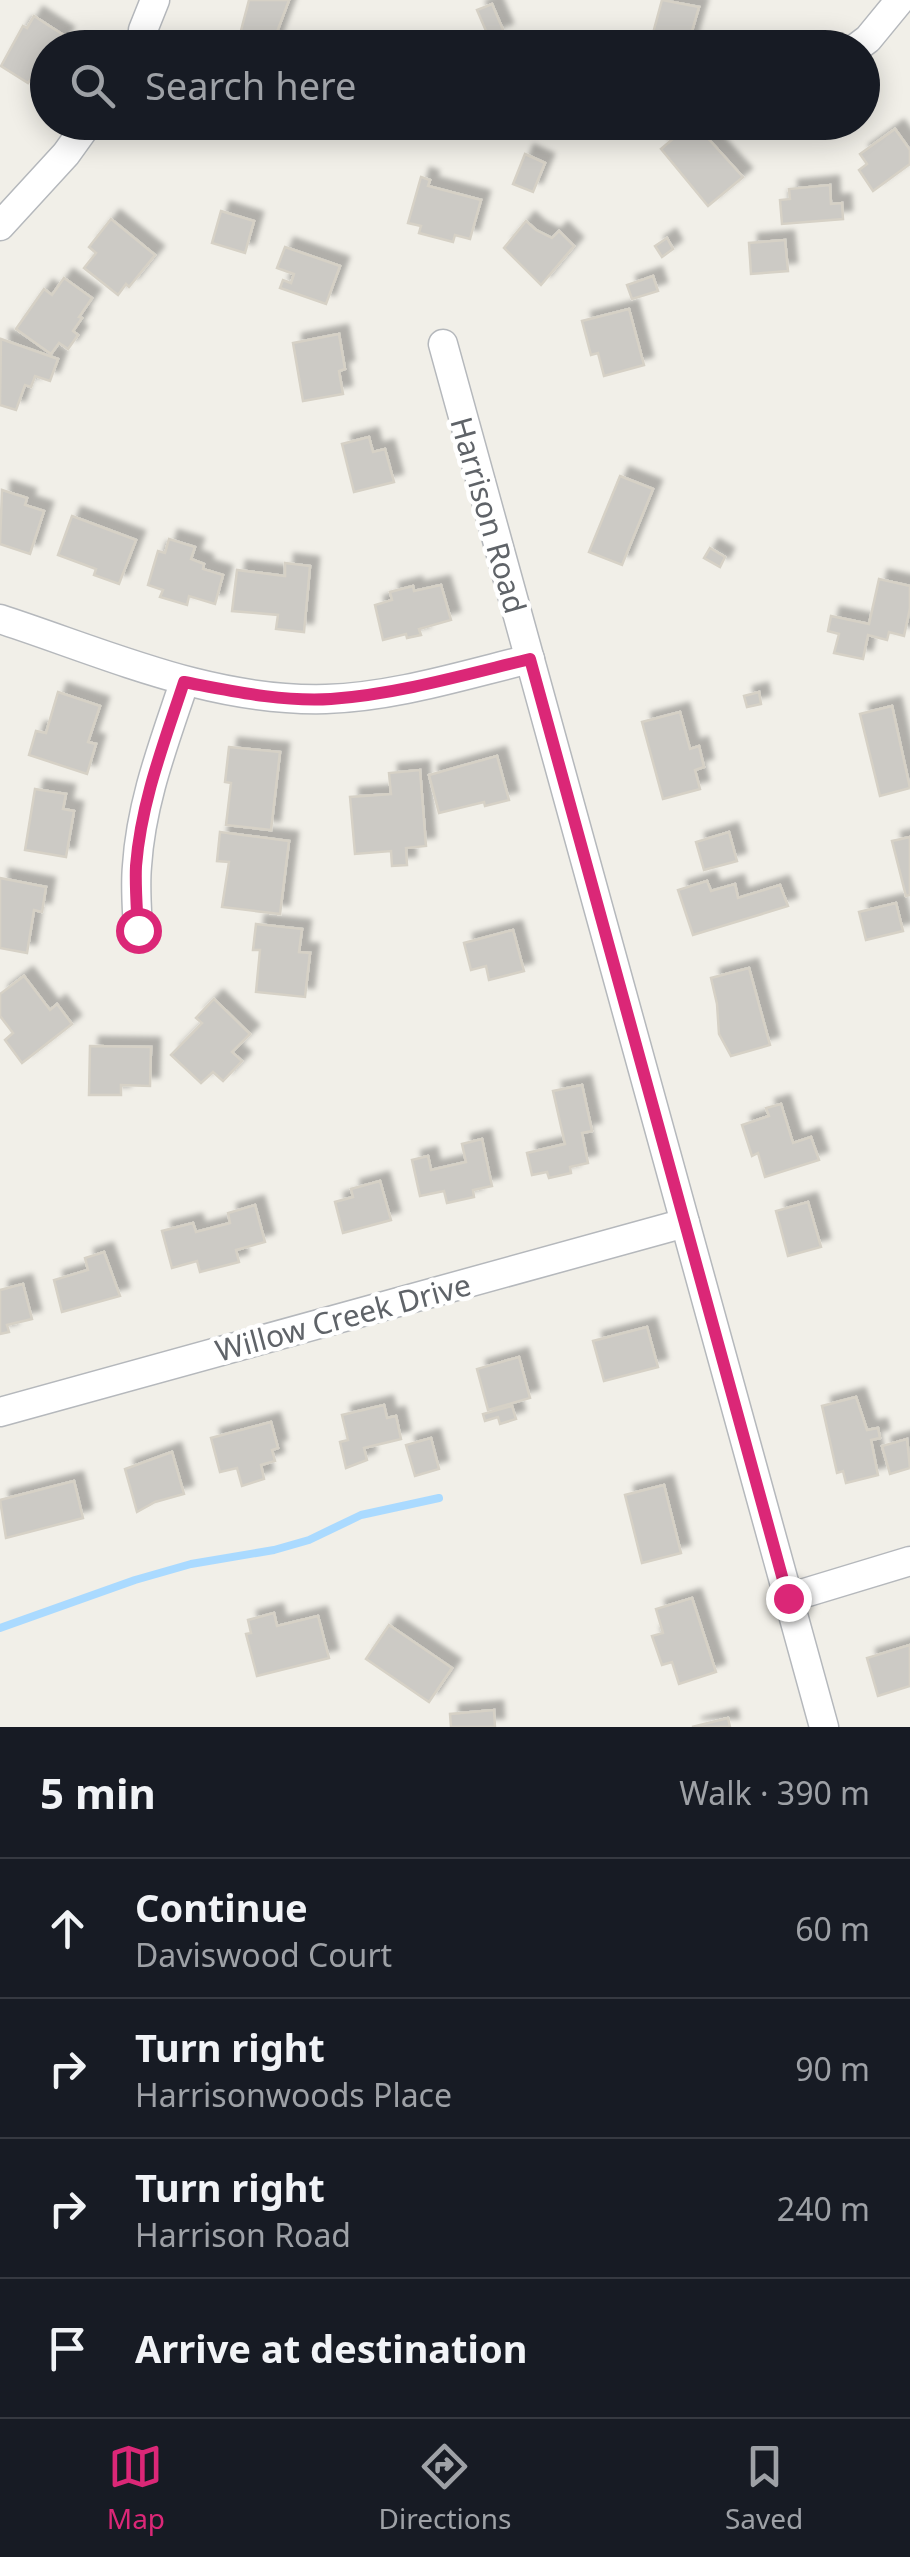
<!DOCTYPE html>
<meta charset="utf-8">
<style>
body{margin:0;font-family:"Noto Sans",sans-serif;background:#20242c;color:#f1f3f6}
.stop{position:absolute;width:30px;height:30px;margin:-22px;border:8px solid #db2777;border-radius:50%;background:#fff}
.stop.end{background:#db2777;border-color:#fff;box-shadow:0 2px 10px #0008}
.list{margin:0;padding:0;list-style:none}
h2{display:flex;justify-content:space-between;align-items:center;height:130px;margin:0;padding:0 40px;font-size:42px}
h2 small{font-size:32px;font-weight:400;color:#9ea1a6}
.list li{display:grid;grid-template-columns:65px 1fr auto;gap:30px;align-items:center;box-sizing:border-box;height:140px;padding:0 40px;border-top:2px solid #363941}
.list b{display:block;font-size:38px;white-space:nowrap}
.list p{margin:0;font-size:32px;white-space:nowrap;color:#9ea1a6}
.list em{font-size:32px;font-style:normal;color:#9ea1a6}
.icon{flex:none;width:55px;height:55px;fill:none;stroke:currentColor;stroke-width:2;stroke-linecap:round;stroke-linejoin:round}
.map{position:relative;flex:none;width:910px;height:1727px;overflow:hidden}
.search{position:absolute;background:#171b24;box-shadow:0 5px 25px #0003;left:30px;right:30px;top:30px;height:110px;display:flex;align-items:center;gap:25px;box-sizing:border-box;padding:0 35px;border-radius:55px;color:#9ea1a6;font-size:38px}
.sheet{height:690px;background:#171b24}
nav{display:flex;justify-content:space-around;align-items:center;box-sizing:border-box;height:140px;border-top:2px solid #363941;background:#171b24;font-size:28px;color:#9ea1a6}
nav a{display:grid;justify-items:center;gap:5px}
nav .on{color:#db2777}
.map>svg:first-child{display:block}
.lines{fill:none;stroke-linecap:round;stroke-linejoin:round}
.stream{stroke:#aadaff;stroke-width:8}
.building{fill:#cccac5;stroke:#d6d1c6;stroke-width:2.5;filter:url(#shadow)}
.minor-casing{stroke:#b5b8bc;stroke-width:31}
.minor{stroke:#fff;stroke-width:28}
.route{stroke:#db2777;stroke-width:12}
.labels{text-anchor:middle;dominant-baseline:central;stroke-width:9;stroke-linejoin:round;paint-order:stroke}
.street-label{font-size:30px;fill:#5f6368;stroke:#fff}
</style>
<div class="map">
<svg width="910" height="1727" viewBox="0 0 910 1727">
<defs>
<filter id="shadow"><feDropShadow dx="9" dy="-9" stdDeviation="2.5" flood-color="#0004"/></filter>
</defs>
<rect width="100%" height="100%" fill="#f1efe8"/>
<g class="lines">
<path class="stream" d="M0 1628 135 1580 191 1564 274 1550 309 1540 361 1515 439 1498"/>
</g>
<g class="building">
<path d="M249 0H289L271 48H252L238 42Z"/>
<path d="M662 0 699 7 687 48H649Z"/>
<path d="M492 4 504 32 489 38 477 10Z"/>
<path d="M34 16 65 36 57 48H48V62L46 65 42 63 28 83 1 66 23 26 27 28Z"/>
<path d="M693 122 743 177 708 206 661 149Z"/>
<path d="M895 129 910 150V164L873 191 859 170 867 164 860 154Z"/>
<path d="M525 154 545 163 533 192 513 184Z"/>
<path d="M421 177 430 180 428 186 481 200 470 239 455 235 453 242 419 233 421 226 408 223Z"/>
<path d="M830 185 831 204 842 203 843 219 782 224 780 200 790 199 789 189Z"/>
<path d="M221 211 254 221 245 253 212 243Z"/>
<path d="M111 219 155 255 129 287 126 284 118 295 84 268 96 253 89 247Z"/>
<path d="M526 221 536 230 552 238 559 231 574 246 541 285 504 248Z"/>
<path d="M667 238 673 249 662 257 655 246Z"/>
<path d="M785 240 788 271 751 274 749 243Z"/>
<path d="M285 247 340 266 326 304 280 288 283 280 291 283 294 274 277 268Z"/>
<path d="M653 276 658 291 632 299 627 285Z"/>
<path d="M64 278 92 298 79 317 82 318 73 331 78 335 68 349 59 343 51 354 16 329 44 289 52 295Z"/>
<path d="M629 309 644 365 604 376 598 353 591 355 582 321Z"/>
<path d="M339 334 345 369 339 371 343 394 303 401 293 343Z"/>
<path d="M1 339 58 359 50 381 35 376 31 387 25 385 16 410 0 405Z"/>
<path d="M369 437 373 452 385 449 394 482 354 492 342 444Z"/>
<path d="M620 476 653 489 622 565 589 552Z"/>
<path d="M2 490 27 498 25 505 44 511 30 554 0 544Z"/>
<path d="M72 516 136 540 119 584 94 575 96 569 58 555Z"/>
<path d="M169 539 195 547 191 559 204 564 203 569 223 575 215 604 189 596 187 605 160 597 163 590 148 585 158 551 165 553Z"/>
<path d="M710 548 725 557 720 567 704 558Z"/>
<path d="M285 563 310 566 304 632 276 629 278 615 232 611 237 570 285 576Z"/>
<path d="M879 579 910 586V608L904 636 889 632 887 640 868 635 863 659 834 653 839 634 828 631 831 616 869 624Z"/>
<path d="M441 585 451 620 419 629 421 635 407 638 406 634 383 640 375 605 392 600 390 592 413 586 414 591Z"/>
<path d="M58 692 100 706 88 742 96 744 87 774 29 755 36 731 46 733Z"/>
<path d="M759 692 761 704 747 707 744 696Z"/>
<path d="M892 706 910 788 880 796 860 714Z"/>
<path d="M680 712 690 749 699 746 704 767 695 770 700 789 663 799 642 722Z"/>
<path d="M229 747 280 752 271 830 226 825 231 783 225 782Z"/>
<path d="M497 756 509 800 485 806 484 802 439 813 429 775Z"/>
<path d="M420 770 426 846 406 848 407 865 392 866 391 851 355 854 350 797 391 794 389 773Z"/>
<path d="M35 789 66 794 63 809 74 811 66 857 25 850Z"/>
<path d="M220 832 289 841 280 914 222 907 229 862 217 861Z"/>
<path d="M729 832 737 861 704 870 696 842Z"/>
<path d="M910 837V895L906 896 892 841Z"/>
<path d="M0 878 46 887 42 912 34 910 27 953 0 948Z"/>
<path d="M707 881 711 891 735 884 738 898 780 885 788 906 693 935 678 890Z"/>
<path d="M896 903 903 931 866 940 859 912Z"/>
<path d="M256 924 302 929 299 952 310 953 305 997 256 992 260 950H253Z"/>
<path d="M513 930 524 971 489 980 486 966 471 970 464 943Z"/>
<path d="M749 968 770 1045 731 1056 719 1034 717 1004 711 978Z"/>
<path d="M24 976 50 1010 57 1004 72 1024 22 1063 5 1040 13 1033 0 1016V994Z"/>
<path d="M214 999 250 1034 232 1052 242 1061 223 1081 213 1072 201 1083 171 1055 202 1023 196 1018Z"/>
<path d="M90 1046 151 1047 150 1086 121 1085V1095H89Z"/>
<path d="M582 1085 592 1131 582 1133 588 1163 570 1167 571 1173 549 1178 547 1172 532 1175 527 1153 565 1144 553 1091Z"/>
<path d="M781 1104 793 1143 811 1137 819 1160 765 1177 758 1153 752 1156 742 1125 769 1116 766 1108Z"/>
<path d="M482 1139 492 1186 473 1190 474 1197 447 1203 444 1191 420 1196 412 1160 428 1156 431 1170 466 1162 462 1144Z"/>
<path d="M380 1181 391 1220 343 1233 335 1202 353 1197 351 1189Z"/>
<path d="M808 1202 821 1247 788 1256 776 1211Z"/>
<path d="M255 1205 265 1242 236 1250 239 1262 200 1272 197 1261 172 1268 162 1231 193 1223 196 1232 230 1223 228 1213Z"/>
<path d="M104 1252 120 1296 62 1312 54 1280 88 1270 85 1258Z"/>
<path d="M23 1284 32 1319 7 1325 9 1332 0 1334V1290Z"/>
<path d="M647 1327 658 1367 604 1381 593 1341Z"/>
<path d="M519 1357 530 1398 488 1410 477 1369Z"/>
<path d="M856 1397 867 1430 878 1428 880 1438 871 1440 878 1475 846 1483 843 1471 837 1473 822 1406Z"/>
<path d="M384 1405 387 1418 396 1416 401 1439 364 1448 367 1460 346 1468 340 1442 348 1440 342 1415Z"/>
<path d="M512 1406 516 1419 500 1424 498 1417 485 1421 483 1414Z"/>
<path d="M271 1422 278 1448 272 1450 275 1461 261 1465 264 1479 242 1486 237 1468 220 1472 211 1438Z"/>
<path d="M431 1438 439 1469 415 1476 406 1445Z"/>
<path d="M907 1439 910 1468 890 1474 882 1446Z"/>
<path d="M172 1452 184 1494 155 1502 137 1512 125 1469Z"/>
<path d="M74 1481 83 1518 6 1538 0 1500Z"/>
<path d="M664 1485 681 1553 642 1563 625 1495Z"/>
<path d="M692 1598 716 1672 679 1684 672 1662 662 1665 652 1636 663 1633 656 1609Z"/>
<path d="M274 1613 277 1626 318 1616 329 1658 257 1676 246 1634 251 1633 248 1620Z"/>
<path d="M389 1625 452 1668 429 1702 366 1659Z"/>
<path d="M910 1645V1686L878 1696 867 1658Z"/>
<path d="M494 1710 495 1727H451L450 1714Z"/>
<path d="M728 1718 730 1727H692Z"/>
</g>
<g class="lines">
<g class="minor-casing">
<g id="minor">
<path d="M143 30 155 0"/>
<path d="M856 48 868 39 900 0"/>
<path d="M0 226 66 154 89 122"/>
<path d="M443 344 824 1727"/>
<path d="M0 619C107 654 211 702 326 699 395 697 463 675 530 659"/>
<path d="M138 930C137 909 135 887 137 866 141 802 164 743 184 683"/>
<path d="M0 1412 685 1223"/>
<path d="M788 1598 910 1561"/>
</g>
</g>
<use href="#minor" class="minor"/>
</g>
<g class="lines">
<path class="route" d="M138 930C137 909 135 887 136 866 141 802 164 743 184 682 232 691 281 702 331 699 398 694 464 675 530 659L788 1598"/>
</g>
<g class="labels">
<g class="street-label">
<text transform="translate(489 515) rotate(74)">Harrison Road</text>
<text transform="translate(343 1317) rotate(-15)">Willow Creek Drive</text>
</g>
</g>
</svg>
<div class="stop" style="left:138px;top:930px"></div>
<div class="stop end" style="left:788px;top:1598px"></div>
<div class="search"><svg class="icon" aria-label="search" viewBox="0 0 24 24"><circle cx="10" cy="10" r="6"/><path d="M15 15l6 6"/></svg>Search here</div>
</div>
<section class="sheet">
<h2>5 min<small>Walk · 390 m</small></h2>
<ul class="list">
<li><svg class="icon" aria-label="ahead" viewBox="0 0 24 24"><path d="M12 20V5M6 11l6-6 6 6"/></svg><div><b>Continue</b><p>Daviswood Court</p></div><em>60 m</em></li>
<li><svg class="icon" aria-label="right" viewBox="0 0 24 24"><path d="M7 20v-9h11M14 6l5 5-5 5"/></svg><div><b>Turn right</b><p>Harrisonwoods Place</p></div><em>90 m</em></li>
<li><svg class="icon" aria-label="right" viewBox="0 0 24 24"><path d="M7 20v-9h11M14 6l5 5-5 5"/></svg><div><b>Turn right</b><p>Harrison Road</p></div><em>240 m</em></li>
<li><svg class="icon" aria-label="arrive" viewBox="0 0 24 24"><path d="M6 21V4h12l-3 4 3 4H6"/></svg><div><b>Arrive at destination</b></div></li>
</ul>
</section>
<nav>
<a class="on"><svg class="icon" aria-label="map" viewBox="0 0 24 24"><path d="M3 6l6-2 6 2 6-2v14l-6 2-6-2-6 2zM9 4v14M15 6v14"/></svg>Map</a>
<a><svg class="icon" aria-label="directions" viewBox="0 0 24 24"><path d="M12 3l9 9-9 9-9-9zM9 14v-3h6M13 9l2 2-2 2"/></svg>Directions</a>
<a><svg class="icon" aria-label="saved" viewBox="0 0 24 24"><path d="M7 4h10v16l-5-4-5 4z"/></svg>Saved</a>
</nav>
